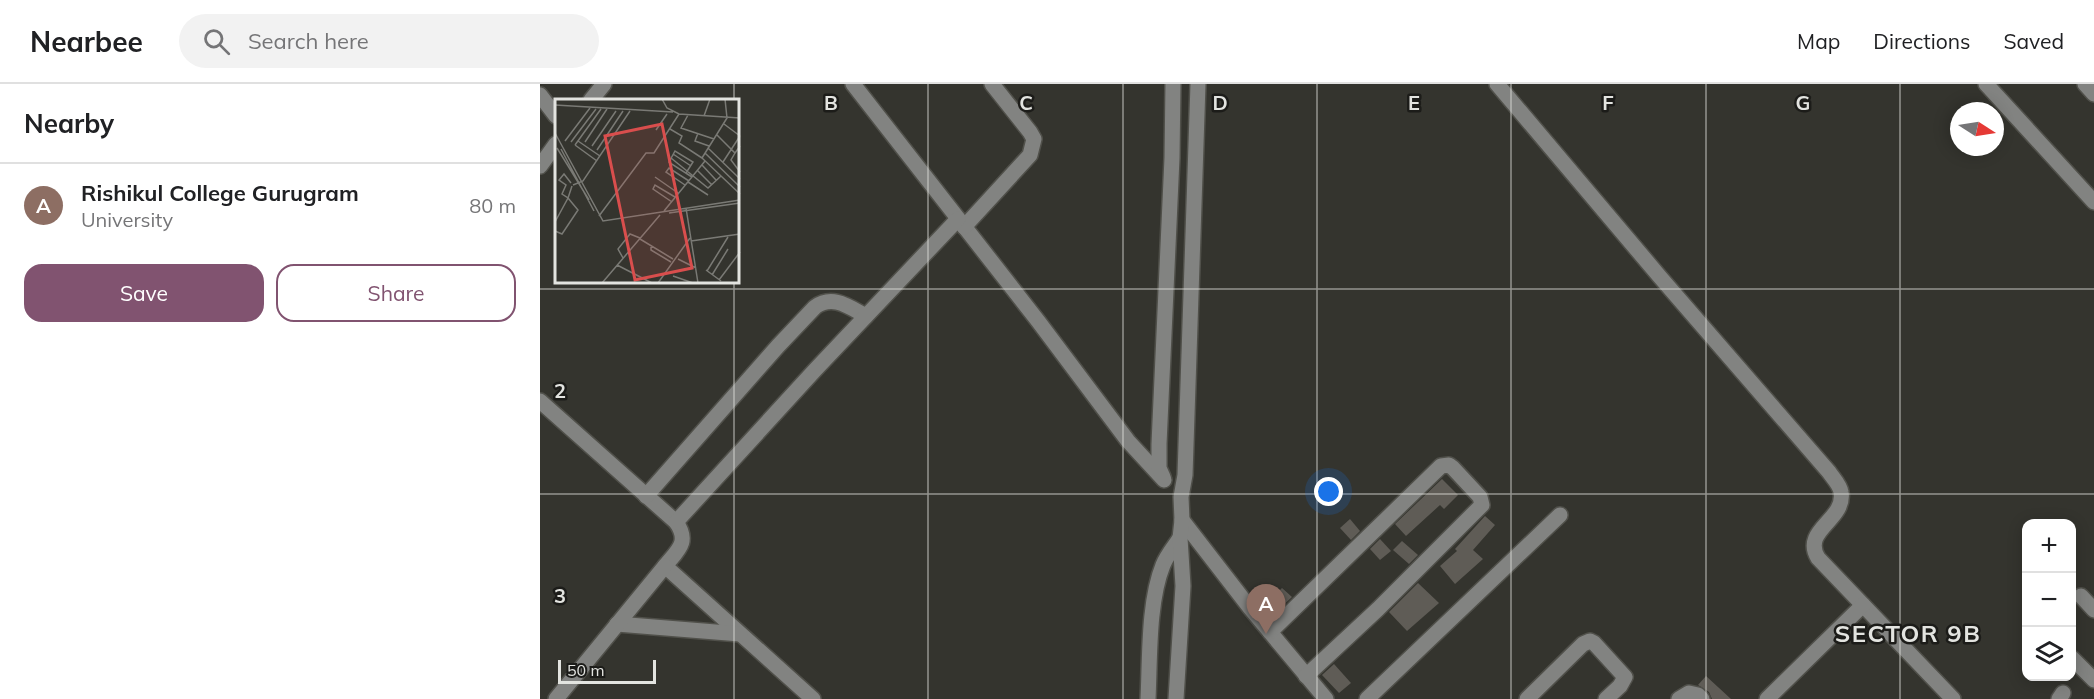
<!DOCTYPE html>
<meta charset="utf-8">
<style>
body{margin:0;font-family:Mulish,sans-serif;background:#f2f2f2;color:#202124}
.controls{position:absolute;right:18px;bottom:18px;display:grid;overflow:hidden;border-radius:12px;box-shadow:0 3px 15px #0003}
.controls button{width:54px;height:54px;display:grid;place-items:center;padding:0;border:0;border-bottom:2px solid #e0e0e0;background:#fff;color:#202124;font:30px sans-serif}
.compass{position:absolute;left:1410px;top:18px;width:54px;height:54px;border-radius:50%;background:#fff;box-shadow:0 3px 15px #0003;rotate:102deg}
.scale{position:absolute;left:18px;bottom:15px;width:98px;box-sizing:border-box;padding-left:6px;border:3px solid #e3e4e0;border-top:0;font-size:16px;line-height:21px;white-space:nowrap;color:#e3e4e0;-webkit-text-stroke:4px #1c1c19;paint-order:stroke}
.you{position:absolute;left:789px;top:408px;width:21px;height:21px;margin:-15px;border:4px solid #fff;border-radius:50%;background:#1a73e8;box-shadow:0 0 0 9px #1a73e833}
.badge{display:grid;place-items:center;width:39px;height:39px;border-radius:50%;background:#815370;color:#fff;font-size:20px;font-weight:700}
.pin{position:absolute;translate:-50% -50px;filter:drop-shadow(0 2px 3px #0008)}
.pin::after{content:'';position:absolute;top:32px;width:21px;height:18px;background:inherit;clip-path:polygon(0 0,100% 0,50% 100%)}
.list{margin:0;padding:0;list-style:none}
h2{display:flex;justify-content:space-between;align-items:center;height:78px;margin:0;padding:0 24px;font-size:26px}
h2 small{font-size:20px;font-weight:400;color:#757577}
.list li{display:grid;grid-template-columns:39px 1fr auto;gap:18px;align-items:center;box-sizing:border-box;height:84px;padding:0 24px;border-top:2px solid #e0e0e0}
.list b{display:block;font-size:22px;white-space:nowrap}
.list p{margin:0;font-size:20px;white-space:nowrap;color:#757577}
.list em{font-size:20px;font-style:normal;color:#757577}
.actions{display:flex;gap:12px;padding:18px 24px}
.actions a{flex:1;padding:14px 0;border:2px solid #815370;border-radius:18px;text-align:center;font-size:21px;color:#815370}
.actions .main{background:#815370;color:#fff}
.icon{flex:none;width:33px;height:33px;fill:none;stroke:currentColor;stroke-width:2;stroke-linecap:round;stroke-linejoin:round}
.map{position:relative;flex:none;width:1554px;height:615px;overflow:hidden}
header{display:flex;align-items:center;gap:36px;box-sizing:border-box;height:84px;padding:0 30px;background:#fff;border-bottom:2px solid #e0e0e0}
header strong{font-size:28px}
nav{display:flex;gap:33px;margin-inline-start:auto;font-size:21px}
.search{width:420px;height:54px;background:#f2f2f2;display:flex;align-items:center;gap:15px;box-sizing:border-box;padding:0 21px;border-radius:33px;color:#757577;font-size:22px}
main{display:flex}
aside{flex:1;background:#fff}
.map>svg:first-child{display:block}
.building{fill:#5f5c56}
.lines{fill:none;stroke-linecap:round;stroke-linejoin:round}
.minor-casing{stroke:#50504a;stroke-width:18}
.minor{stroke:#828381;stroke-width:15}
.grid{fill:none;stroke:#e3e4e0;stroke-width:1.5;stroke-opacity:0.55}
.labels{text-anchor:middle;dominant-baseline:central;stroke-width:5;stroke-linejoin:round;paint-order:stroke}
.district-label{font-size:24px;font-weight:bold;letter-spacing:1.5px;fill:#e3e4e0;stroke:#1c1c19}
.inset-road{fill:none;stroke:#7a7a75;stroke-width:1.5}
.view{fill:#d94e4d;fill-opacity:0.15;stroke:#d94e4d;stroke-width:3}
.inset-edge{fill:none;stroke:#e3e4e0;stroke-width:3}
.grid-label{font-size:20px;text-anchor:middle;font-weight:bold;fill:#e3e4e0;stroke:#1c1c19;stroke-width:5;stroke-linejoin:round;paint-order:stroke}
</style>
<header>
<strong>Nearbee</strong>
<div class="search"><svg class="icon" aria-label="search" viewBox="0 0 24 24"><circle cx="10" cy="10" r="6"/><path d="M15 15l6 6"/></svg>Search here</div>
<nav><a>Map</a><a>Directions</a><a>Saved</a></nav>
</header>
<main>
<aside>
<h2>Nearby<small></small></h2>
<ul class="list">
<li><span class="badge" style="background:#8d6e63">A</span><div><b>Rishikul College Gurugram</b><p>University</p></div><em>80 m</em></li>
</ul>
<div class="actions"><a class="main">Save</a><a>Share</a></div>
</aside>
<div class="map">
<svg width="1554" height="615" viewBox="0 0 1554 615">
<rect width="100%" height="100%" fill="#34342e"/>
<g class="building">
<path d="M902 395 918 411 904 425 900 421 866 452 855 440Z"/>
<path d="M945 432 955 441 933 466 943 475 915 500 900 482 917 467 915 465Z"/>
<path d="M810 435 820 447 811 456 800 444Z"/>
<path d="M840 455 851 467 840 476 830 465Z"/>
<path d="M862 457 878 471 869 480 853 466Z"/>
<path d="M878 499 899 519 867 547 849 528Z"/>
<path d="M742 504 752 513 735 529 726 520Z"/>
<path d="M794 580 811 599 799 609 782 591Z"/>
<path d="M1166 592 1191 615H1172L1169 608 1158 601Z"/>
</g>
<g class="lines">
<g class="minor-casing">
<g id="minor">
<path d="M313 0 498 237 588 357 624 396"/>
<path d="M957 0 1120 193 1289 388C1293 394 1300 401 1301 408 1306 436 1261 446 1278 474L1413 615"/>
<path d="M1446 0 1554 118"/>
<path d="M1545 0 1554 10"/>
<path d="M0 11 16 32"/>
<path d="M51 16 64 0"/>
<path d="M0 82 16 60"/>
<path d="M424 143 490 71 494 55 490 48 452 0"/>
<path d="M0 317 136 438C150 458 138 466 125 482L273 615"/>
<path d="M623 393 619 384V360L632 74 633 0"/>
<path d="M106 412 238 262 275 223C293 210 309 223 326 232"/>
<path d="M642 436 710 524 786 615"/>
<path d="M136 438 275 286 418 135"/>
<path d="M1541 512 1554 526"/>
<path d="M77 540 200 550"/>
<path d="M730 548 901 382 909 381 913 384 940 413 942 421 838 525 766 592"/>
<path d="M1532 574 1554 596"/>
<path d="M16 615 125 482"/>
<path d="M608 615C610 575 608 518 623 481 627 471 634 463 640 454"/>
<path d="M636 615 643 502 640 454 642 436 641 413 645 391 658 0"/>
<path d="M827 615 1020 431"/>
<path d="M987 615 1043 560 1050 557 1054 559 1085 593 1080 602 1066 615"/>
<path d="M1139 615 1149 609 1158 611 1162 615"/>
<path d="M1227 615 1323 521"/>
<path d="M1519 615 1523 609"/>
</g>
</g>
<use href="#minor" class="minor"/>
</g>
<path class="grid" d="M194 0V16M388 0V615M583 0V615M777 0V615M971 0V615M1166 0V615M1360 0V615M194 198V615M0 205H1554M0 410H1554"/>
<g class="labels">
<g class="district-label">
<text x="1368" y="549">SECTOR 9B</text>
</g>
</g>
<g transform="translate(15 15)">
<rect width="184" height="184" fill="#34342e"/>
<path class="inset-road" d="M107 0 112 9 124 15 185 19M170 0 172 19 147 59 185 95M0 6 118 13M133 16 126 29 159 40M149 17 155 0M169 25 185 37M115 30 127 37 124 44 147 59M101 31 112 15M0 34 48 122 185 101M143 34 140 42 154 47M162 36 180 54 185 47M10 42 35 9M23 42 45 57M16 43 41 10M30 43 52 10M20 46 46 10M20 46 42 62M37 47 61 12M2 49 34 101M153 49 185 80M6 50 39 112M42 51 68 12M150 54 185 88M180 54 176 61 185 73M118 55 136 67M116 59 153 89 166 77M168 63 185 37M147 66 161 81M142 71 157 86M131 74 138 63 120 52 114 63 115 64 137 78M100 78 123 94M133 83 153 96M18 86 28 82 75 12M130 86 111 73 114 69 134 82M117 103 98 90 100 86 120 98M131 109 143 184M109 112 150 62M114 114 185 104M44 117 91 54H99L124 15M0 123 13 99 7 95 11 86 4 81 9 75 16 84M0 132 7 135 23 111 13 99 17 87M85 140 118 160M136 142 185 135M96 146V151L116 163M68 159 63 150 75 135 85 139M123 160 141 169M62 166 97 184M151 171 166 182M152 172 173 138M157 176 173 150M118 177 138 184M164 181 185 153M47 184 105 116M103 184 135 139"/>
<path class="view" d="M107 25 137 169 80 181 50 37Z"/>
<rect width="184" height="184" class="inset-edge"/>
</g>
<g class="grid-label">
<text x="291" y="26">B</text>
<text x="486" y="26">C</text>
<text x="680" y="26">D</text>
<text x="874" y="26">E</text>
<text x="1068" y="26">F</text>
<text x="1263" y="26">G</text>
<text x="20" y="314">2</text>
<text x="20" y="519">3</text>
</g>
</svg>
<div class="controls">
<button>+</button>
<button>−</button>
<button><svg class="icon" aria-label="layers" viewBox="0 0 24 24"><path d="M12 4l9 5-9 5-9-5zM3 14l9 5 9-5"/></svg></button>
</div>
<svg class="compass" viewBox="-18 -18 36 36"><path d="M0-13l5 13h-10z" fill="#e53935"/><path d="M0 13l5-13h-10z" fill="#757577"/></svg>
<div class="scale">50 m</div>
<div class="you"></div>
<div class="pin badge" style="left:726px;top:550px;background:#8d6e63">A</div>
</div>
</main>
